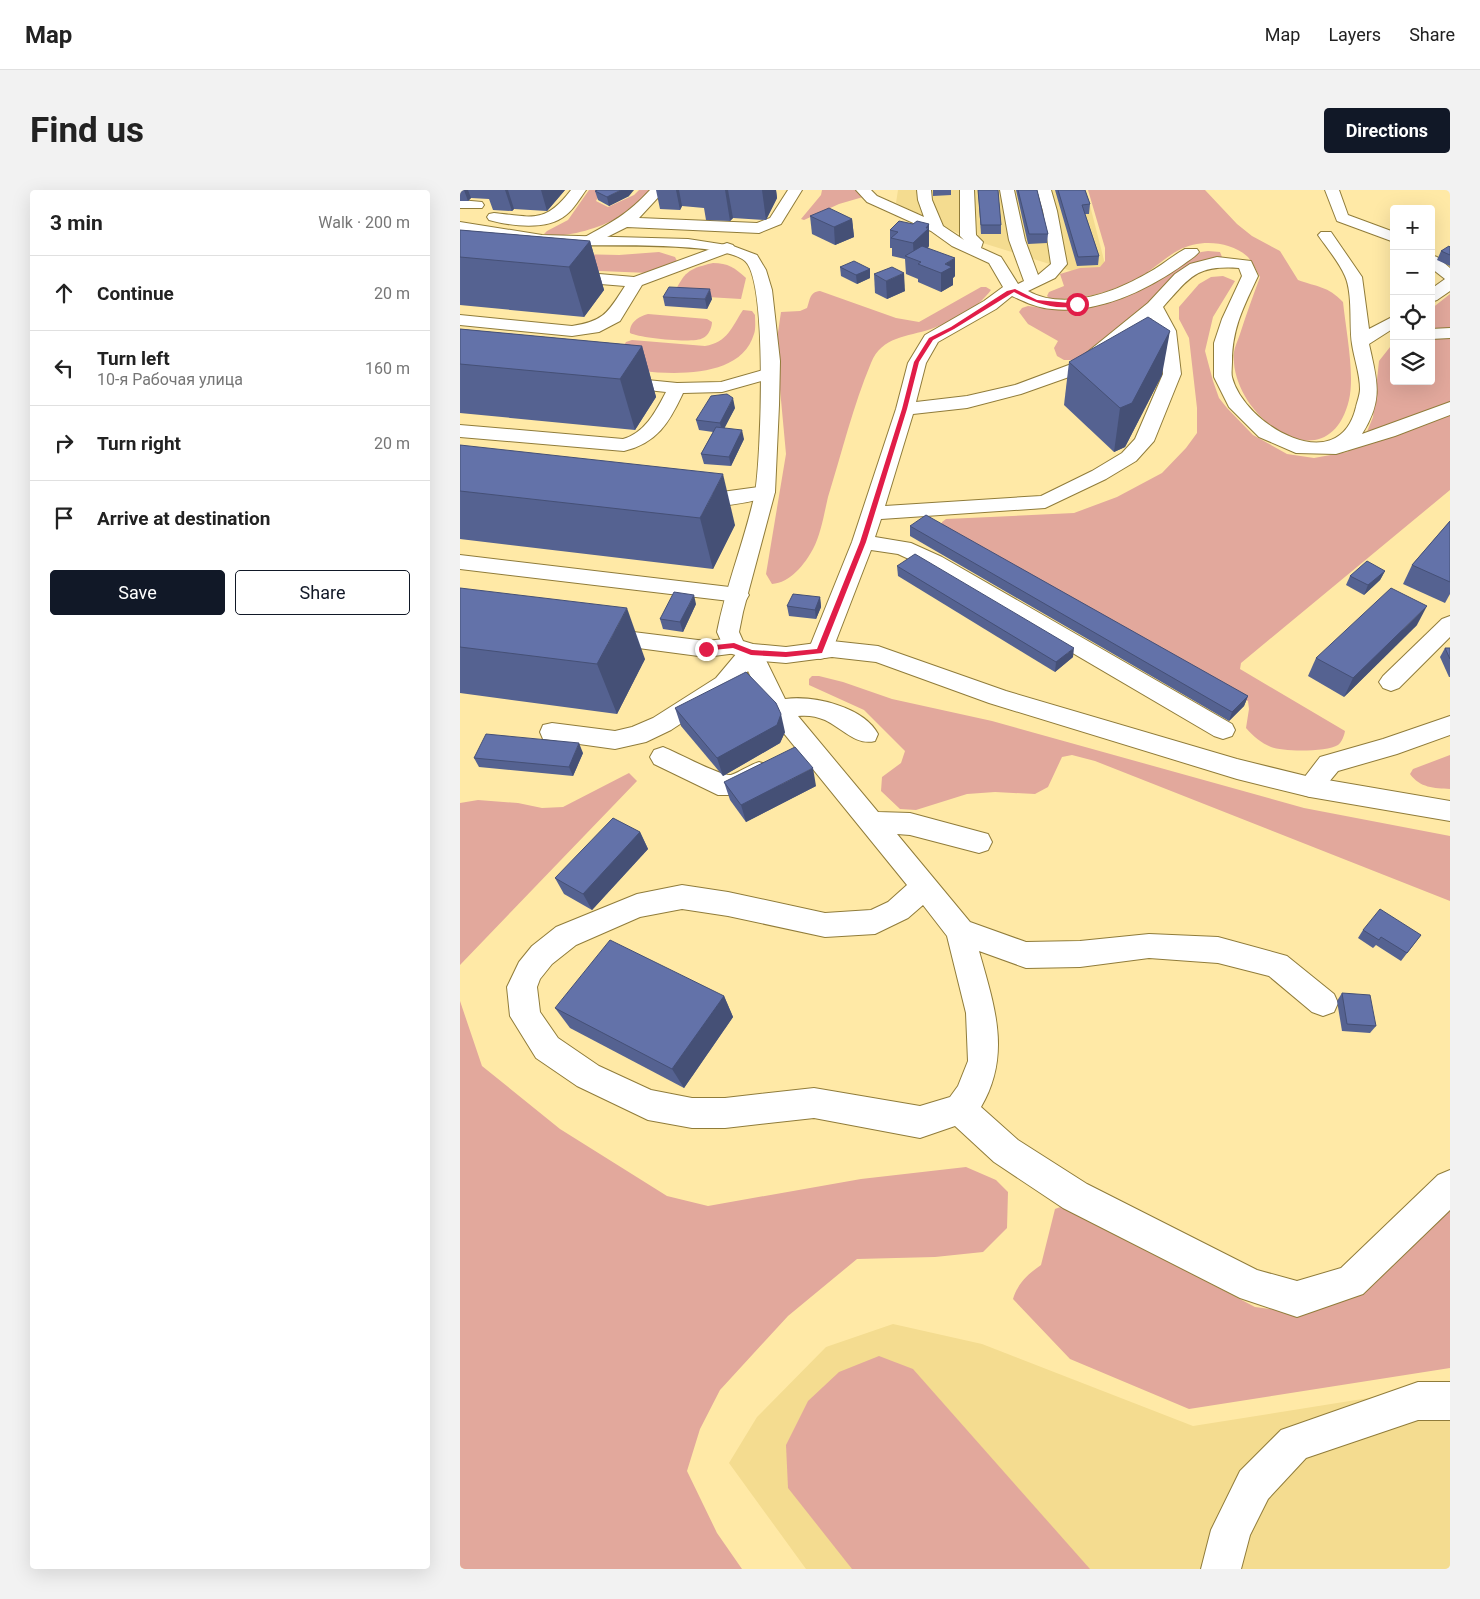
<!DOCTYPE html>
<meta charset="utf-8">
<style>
body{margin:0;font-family:Roboto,sans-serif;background:#f2f2f2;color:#222}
.controls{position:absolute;right:15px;top:15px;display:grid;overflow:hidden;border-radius:5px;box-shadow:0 5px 20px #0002}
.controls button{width:45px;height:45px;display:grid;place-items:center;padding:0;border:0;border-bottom:1px solid #e0e0e0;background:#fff;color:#222;font:25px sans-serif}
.stop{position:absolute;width:15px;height:15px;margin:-11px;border:4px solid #e11d48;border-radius:50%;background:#fff}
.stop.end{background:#e11d48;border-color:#fff;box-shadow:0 1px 5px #0008}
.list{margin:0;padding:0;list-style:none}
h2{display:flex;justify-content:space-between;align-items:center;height:65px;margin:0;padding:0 20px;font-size:21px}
h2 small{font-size:16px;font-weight:400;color:#767676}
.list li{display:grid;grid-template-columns:32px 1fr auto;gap:15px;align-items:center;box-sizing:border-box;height:75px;padding:0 20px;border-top:1px solid #e0e0e0}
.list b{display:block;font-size:19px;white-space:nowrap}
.list p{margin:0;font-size:16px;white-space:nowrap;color:#767676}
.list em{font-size:16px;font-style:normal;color:#767676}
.actions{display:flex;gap:10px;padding:15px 20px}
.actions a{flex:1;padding:11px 0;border:1px solid #111827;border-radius:5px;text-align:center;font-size:18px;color:#111827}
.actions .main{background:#111827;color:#fff}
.icon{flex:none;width:28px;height:28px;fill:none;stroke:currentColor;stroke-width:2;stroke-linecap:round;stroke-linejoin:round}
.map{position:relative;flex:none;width:990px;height:1379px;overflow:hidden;border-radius:5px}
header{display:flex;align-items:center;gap:30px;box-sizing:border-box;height:70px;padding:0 25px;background:#fff;border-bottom:1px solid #e0e0e0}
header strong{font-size:24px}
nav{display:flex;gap:28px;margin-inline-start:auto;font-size:18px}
.intro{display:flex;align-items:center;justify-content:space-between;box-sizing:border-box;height:120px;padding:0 30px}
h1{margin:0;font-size:35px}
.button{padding:12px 22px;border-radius:5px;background:#111827;color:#fff;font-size:18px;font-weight:700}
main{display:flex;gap:30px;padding:0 30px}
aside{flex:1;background:#fff;border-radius:5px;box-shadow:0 5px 20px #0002}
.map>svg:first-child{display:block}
.built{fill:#f4dc90}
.green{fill:#e2a89c}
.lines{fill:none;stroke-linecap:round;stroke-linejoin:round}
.minor-casing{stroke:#907c3a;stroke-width:2}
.major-casing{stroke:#907c3a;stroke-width:2}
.minor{fill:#fff;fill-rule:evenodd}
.major{fill:#fff;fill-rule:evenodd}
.wall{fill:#556291}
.shaded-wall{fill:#455076}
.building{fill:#6372a9;stroke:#455076}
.route{fill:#e11d48}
</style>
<header>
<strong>Map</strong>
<nav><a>Map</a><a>Layers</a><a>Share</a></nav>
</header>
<div class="intro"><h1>Find us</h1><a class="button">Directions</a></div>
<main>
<aside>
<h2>3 min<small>Walk · 200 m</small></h2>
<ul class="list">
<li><svg class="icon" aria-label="ahead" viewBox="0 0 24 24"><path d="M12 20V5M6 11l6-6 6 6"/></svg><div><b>Continue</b></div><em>20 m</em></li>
<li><svg class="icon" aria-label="left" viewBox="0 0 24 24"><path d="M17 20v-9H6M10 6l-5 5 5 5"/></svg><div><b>Turn left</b><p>10-я Рабочая улица</p></div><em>160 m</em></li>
<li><svg class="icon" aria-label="right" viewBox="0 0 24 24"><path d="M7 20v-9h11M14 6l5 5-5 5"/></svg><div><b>Turn right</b></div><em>20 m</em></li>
<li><svg class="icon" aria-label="arrive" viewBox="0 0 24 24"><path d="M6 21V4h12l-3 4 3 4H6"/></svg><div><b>Arrive at destination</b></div></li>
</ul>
<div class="actions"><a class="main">Save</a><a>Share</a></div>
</aside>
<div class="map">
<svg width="990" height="1379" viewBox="0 0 990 1379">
<rect width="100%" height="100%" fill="#ffe9a6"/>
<g class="built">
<path d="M438 0H626L646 78 618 83 510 49 436 13Z"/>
<path d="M433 1134 522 1154 733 1236 990 1195V1379H346L269 1273 297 1227 366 1157Z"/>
</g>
<g class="green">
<path d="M129 0H142L136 11 148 17 174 5 179 0H192C182 10 172 20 159 27 143 37 102 50 84 44L87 41 108 30Z"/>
<path d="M362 0H397L403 7 379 14 344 30 341 29 361 5Z"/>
<path d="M628 0H745L777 34 792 46 820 61 838 90C857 97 868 96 883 112 886 141 895 184 889 210 868 297 768 226 774 162 775 156 778 150 780 144 786 125 793 106 800 87 796 80 793 73 788 67 770 51 740 49 719 60 702 69 689 84 671 92 646 103 615 112 589 108L587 106 589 102 604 96 600 84 620 78 640 77 645 71V58Z"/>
<path d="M748 61 760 62 762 67 617 170H604L597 166 594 158 598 151 568 134 559 122 562 118 568 116 606 120 621 118 741 62Z"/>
<path d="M199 62 215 67 217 71 189 83 90 79 115 64 159 65Z"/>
<path d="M253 73C268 73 275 78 286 88L281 109 213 105C225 82 227 79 253 73Z"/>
<path d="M763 86 775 91 753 127 745 161 753 191 759 208 767 218 793 245 827 264 854 268 887 262 904 249 913 227 919 171 934 152V191H971V119L990 104V300L781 473 780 479 885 541C884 546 882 552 878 555 867 562 823 562 811 557 801 553 793 546 786 538L789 519 788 511 481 337 482 332 486 329 614 323 657 307 702 283 726 258 737 243V218L729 148 719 129V117L739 94 751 87Z"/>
<path d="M521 97H526L531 100C517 119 493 131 471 139 447 147 422 146 411 173 393 216 382 262 368 307 364 324 361 344 353 359 345 374 330 393 312 394L306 384 326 264 316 156 321 122 340 121 347 118C350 111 349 102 360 101L436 128 459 132Z"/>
<path d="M283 120 292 121 295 125C295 131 296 139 294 144 279 195 194 183 155 178L151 175 166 152 172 150 245 156C268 152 271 138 283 120Z"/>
<path d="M188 124 247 129 252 132C252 138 248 146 243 148 234 154 180 148 170 143 169 133 179 126 188 124Z"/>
<path d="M352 486H359L383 492 432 509 532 531 844 618 990 646V711L635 571 612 565 602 567 588 597 575 604 535 602 507 604 456 620 440 619 421 601 422 587 441 573 445 561 404 520 349 495V489Z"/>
<path d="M990 565V599C974 598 960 598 950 584L953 579Z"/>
<path d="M169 583 177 591 0 775V613L18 610 58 613 82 618 103 617Z"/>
<path d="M0 811 22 876 100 939 207 1006 248 1016 401 989 506 977 536 990 548 1002 547 1038 523 1062 475 1067 397 1069 328 1126 260 1200 240 1239 227 1281 257 1343 282 1379H0Z"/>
<path d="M990 1015V1178L729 1219 610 1169 553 1109C558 1093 568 1084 581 1075L595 1019 603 1016 795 1117 842 1123Z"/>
<path d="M419 1166 453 1179 630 1379H392L328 1298 326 1255 348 1211 379 1182Z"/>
</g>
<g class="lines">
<g class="minor-casing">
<g id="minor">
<path d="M111 0H126C120 8 114 19 106 25 87 41 51 36 29 30L27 27 29 24 34 23C73 27 85 34 111 0Z"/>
<path d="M190 0H205L179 28 297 33 310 28 328 0H342L321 34 299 43 167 37 133 54H123L120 51 123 48C151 33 168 24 190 0Z"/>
<path d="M396 0H411L417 6 464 27 458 10 457 0H471L472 10 483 36 504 50 500 46V0H514L516 45 523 52 521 58 541 67 558 94 564 91 549 50 540 0H554L565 50 578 85 591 74 583 21 577 0H591L597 21 607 74 595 88 568 101C604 121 653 103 686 84 700 77 712 66 725 59H737L739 62C735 67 729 70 724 74 688 100 638 124 592 119 577 118 565 112 552 106L536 119 478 152 466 173 456 212 507 206 555 195 614 173 688 113 715 84 730 74 757 67 791 71 798 86C784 116 772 138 772 172 772 177 771 183 772 187 784 235 879 290 896 217 897 212 900 205 900 199 900 184 894 168 892 154 889 135 893 104 885 86 879 72 867 58 858 45L861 42H871L902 87 909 139 934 126V138L909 154C917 191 924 209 902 244L990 212V225L935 246 876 264 836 263 799 247 769 217 754 187V153L762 129 782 86 779 78C736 75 730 87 703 117L716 141 721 184 694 251 676 271 646 289 585 318 421 329 415 347 451 353 482 367 772 534 775 540 772 546 763 549 754 546 466 377 438 364 411 360 372 461 368 467 360 469 352 467 348 461 392 352 436 219 448 173 465 145 524 111 543 97 529 73 492 56 471 41 407 12ZM691 128 698 141 703 184 675 249 662 263 632 281 581 306 425 316 453 224 507 218 561 204 626 181Z"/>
<path d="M865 0H879L888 25 934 42V52L877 31Z"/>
<path d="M0 10 22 12 24 15 22 18H0Z"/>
<path d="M267 53 273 55 275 58 273 61 182 95 160 131 139 142 112 146 0 135V125L112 136C145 131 148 122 165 96L104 91 98 89 96 86 98 83 104 81 174 87Z"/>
<path d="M971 65 977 67 990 78V101L977 110 971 112V99L985 89 971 78Z"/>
<path d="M990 138V148L971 149V139Z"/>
<path d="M310 178 316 179 319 183 316 187 262 202 223 203C209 233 197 253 164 261L0 247V235L163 249C185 243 196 221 206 202L151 196 148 192 151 188 157 187 217 193 261 192Z"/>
<path d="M305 296 312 298 315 302 312 306C291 312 246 321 225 315L222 311 225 307Z"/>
<path d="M0 365 278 398 286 400 289 405 286 410 278 412 0 379Z"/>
<path d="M990 426V447L939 498 931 501 923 498 919 492 923 486 982 429Z"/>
<path d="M141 438 246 451 274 448 282 450 285 456 291 454 299 456 325 509C354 505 404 517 418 544L415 551C396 556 382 538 365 530 356 526 347 525 338 526L418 622 450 623 528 644 532 652 528 660 519 663 450 645 437 644 510 732 566 752 620 751 689 744 758 747 827 766 874 804 878 813 874 822 863 826 852 822 809 786 758 773 689 768 620 777 566 778 519 761C534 815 552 864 521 917L558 950 627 994 797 1080 837 1091 881 1078 978 985 990 980V1020L903 1104 837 1127 780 1108 603 1018 534 972 495 936 460 948 354 928 265 938H232L188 930 117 896 76 868 50 826 47 797 59 772 72 756 96 737 177 704 222 695 268 702 365 723 411 720 428 712 447 695 309 525 288 481 272 500 211 540 186 552 155 559 83 549 80 542 83 535 92 533 155 541 172 537 193 528 256 488 277 463 246 467 133 452 130 446 133 440ZM463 715 487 746 506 823 508 871 498 896 490 907 460 916 354 898 265 908H232L191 900 139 876 98 848 80 822 77 797 80 789 92 774 116 755 180 727 222 719 268 726 365 747 415 744 448 728Z"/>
<path d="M990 526V545L937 564 878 581 859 604 850 607 841 604 837 597 860 567 923 549Z"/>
<path d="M203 557C216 562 262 587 271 585 280 582 289 575 299 572L308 575 312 582 308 589 282 602 273 605H258L194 574 190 567 194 560Z"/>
<path d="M958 1192H990V1230H958L846 1268 808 1309 790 1345 781 1379H741L751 1340 780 1281 821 1240Z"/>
</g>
</g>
<g class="major-casing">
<path id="major" d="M0 32 82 45 228 49 273 56 297 65 306 80 312 100 320 171 319 215 315 302 283 422 279 442 283 451 293 454 326 457 372 451 418 456 546 501 777 569 850 587 990 611V631L850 607 777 589 529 513 416 472 372 467 326 473 291 470 266 462 257 442C266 395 285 350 295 303 301 270 308 91 285 71 261 50 130 57 94 55 62 53 31 48 0 42Z"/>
</g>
<use href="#minor" class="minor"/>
<use href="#major" class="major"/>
</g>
<g class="wall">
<path d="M0 0H105L87 21 54 19 52 21 33 20 29 9 11 8 8 11H0Z"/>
<path d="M196 0H316L317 8 306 30 273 28 270 31 246 30 244 18 222 16 220 20 200 19Z"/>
<path d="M473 0H491V5L473 6Z"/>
<path d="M518 0H538L541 35V44H521Z"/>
<path d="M556 0H577L588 44 587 53 568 54Z"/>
<path d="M595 0H625L630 14 629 24H625L639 66 638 75 617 76Z"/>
<path d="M135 1 169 6 149 16 138 10Z"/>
<path d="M350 26 392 29 394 47 375 55 352 44Z"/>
<path d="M453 34H469V56L468 58 495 86 493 88V95L481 102 458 92V89L446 84 445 69 432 66V58H430V40Z"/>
<path d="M0 40 130 51 144 100 124 127 0 115Z"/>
<path d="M990 57V76L977 70 981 61Z"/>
<path d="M380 77 410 79V88L397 94 381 86Z"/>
<path d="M414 84 445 101 427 109 415 103Z"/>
<path d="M203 107 252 109 247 119 205 116Z"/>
<path d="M0 139 182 156 196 207 175 240 0 223Z"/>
<path d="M609 172 702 185 665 257 654 262 604 215Z"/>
<path d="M275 218 264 238 284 249 271 276 244 274 241 264 253 242 239 240 236 230Z"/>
<path d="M0 255 275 335 253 379 0 349Z"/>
<path d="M990 331V404L985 413 943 394 952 375Z"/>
<path d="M450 336 788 506 784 516 769 531 450 346Z"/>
<path d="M437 376 613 467 595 482 438 386Z"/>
<path d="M925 381 920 390 904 405 886 395 890 386Z"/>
<path d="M0 398 185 469 157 524 0 503Z"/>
<path d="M360 407 361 417 356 429 329 426 327 416Z"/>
<path d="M236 414 223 442 203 439 200 429Z"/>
<path d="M957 435 884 507 848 486 856 468Z"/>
<path d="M985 458H990V487H989L980 467Z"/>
<path d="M215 518 325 542 320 553 263 586 221 536Z"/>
<path d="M123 563 113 586 19 577 14 568Z"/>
<path d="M264 592 356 596 286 632 270 610Z"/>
<path d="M180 642 188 659 132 720 104 704 95 688Z"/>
<path d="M903 740 961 745 941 771 916 755 913 758 898 748Z"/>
<path d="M882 803 916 836 910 843 882 841 877 811Z"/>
<path d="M264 806 273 827 224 898 110 838 95 818Z"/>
</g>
<g class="shaded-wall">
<path d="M4 0H8L11 8 8 11Z"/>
<path d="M45 0H48L54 19 52 21Z"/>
<path d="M81 0H105L87 21Z"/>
<path d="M161 0H174L169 6 149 16 147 7Z"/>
<path d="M216 0H219L222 16 220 20Z"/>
<path d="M265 0H268L273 28 270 31Z"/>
<path d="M302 0H316L317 8 306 30Z"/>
<path d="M392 29 394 47 375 55 374 37Z"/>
<path d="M469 34V56L455 70 454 69 453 53Z"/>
<path d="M130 51 144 100 124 127 109 77Z"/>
<path d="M495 68V86L493 88V95L481 102V83L485 74Z"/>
<path d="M410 79V88L397 94 396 85Z"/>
<path d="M444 83 445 101 427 109 426 91Z"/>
<path d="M250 99 252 109 247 119 245 109Z"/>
<path d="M710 141 702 185 665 257 654 262 660 218Z"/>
<path d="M182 156 196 207 175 240 160 189Z"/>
<path d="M273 208 275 218 262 243 260 233Z"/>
<path d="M282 240 284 249 271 276 269 267Z"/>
<path d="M263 284 275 335 253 379 240 328Z"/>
<path d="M925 381 920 390 904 405 908 395Z"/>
<path d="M234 405 236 414 223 442 220 432Z"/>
<path d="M360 407 361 417 356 429 355 420Z"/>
<path d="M967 416 957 435 884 507 893 488Z"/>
<path d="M167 418 185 469 157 524 137 474Z"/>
<path d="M614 458 613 467 595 482 596 472Z"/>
<path d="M788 506 784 516 769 531 772 522Z"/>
<path d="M321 524 325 542 320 553 263 586 257 568Z"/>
<path d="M119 553 123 563 113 586 109 577Z"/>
<path d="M353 578 356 596 286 632 281 615Z"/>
<path d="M180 642 188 659 132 720 123 704Z"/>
<path d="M264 806 273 827 224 898 212 879Z"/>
</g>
<g class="building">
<path d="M138 0H161L147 7 135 1Z"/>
<path d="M518 0H538L541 35H521Z"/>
<path d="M558 0H577L588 44H569Z"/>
<path d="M598 0H625L630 14 622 15 639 66 618 67Z"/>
<path d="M369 18 392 29 374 37 350 26Z"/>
<path d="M439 31 453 34 457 31 469 34 466 38H469L453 53 431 48 438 42 430 40Z"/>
<path d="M0 40 130 51 109 77 0 67Z"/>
<path d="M462 56 495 68 485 74 492 77 481 83 458 74 461 72 445 66Z"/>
<path d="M989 56 990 57V65L981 61Z"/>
<path d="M394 71 410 79 396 85 380 77Z"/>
<path d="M432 77 444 83 426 91 414 84Z"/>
<path d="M209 97 250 99 245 109 203 107Z"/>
<path d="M688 127 710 141 672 213 660 218 609 172Z"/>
<path d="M0 139 182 156 160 189 0 174Z"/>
<path d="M267 204 273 208 260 233 236 230 251 206Z"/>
<path d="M256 237 282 240 269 267 241 264Z"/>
<path d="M0 255 263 284 240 328 0 301Z"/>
<path d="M466 325 788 506 772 522 450 336Z"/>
<path d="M990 331V392L952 375Z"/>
<path d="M455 364 614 458 596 472 437 376Z"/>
<path d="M907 371 925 381 908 395 890 386Z"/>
<path d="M0 398 167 418 137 474 0 457Z"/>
<path d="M931 398 967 416 893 488 856 468Z"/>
<path d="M214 402 234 405 220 432 200 429Z"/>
<path d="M333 404 360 407 355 420 327 416Z"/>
<path d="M985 458H990V469Z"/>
<path d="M286 482 316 513 321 524 317 535 257 568 215 518Z"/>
<path d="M26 544 119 553 109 577 14 568Z"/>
<path d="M335 557 353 578 281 615 264 592Z"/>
<path d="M153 628 180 642 123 704 95 688Z"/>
<path d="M920 719 961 745 947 763 921 747 919 750 903 740Z"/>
<path d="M150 750 264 806 212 879 95 818Z"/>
<path d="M882 803 910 805 916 836 887 834Z"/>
</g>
<path class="route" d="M555 99 577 110 620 114C599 123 572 112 554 102L494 139 473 150 459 172 447 219 406 352 362 463 326 467 291 465 273 458 244 461 243 459 246 456 274 453 292 460 326 462 357 459 400 352 442 219 454 172 469 148 491 137 547 101Z"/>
</svg>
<div class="controls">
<button>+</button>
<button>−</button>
<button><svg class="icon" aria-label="locate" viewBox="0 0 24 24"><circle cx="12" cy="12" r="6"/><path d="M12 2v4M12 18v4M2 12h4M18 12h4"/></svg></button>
<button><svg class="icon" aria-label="layers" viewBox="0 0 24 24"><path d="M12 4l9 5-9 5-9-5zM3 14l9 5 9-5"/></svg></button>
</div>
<div class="stop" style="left:617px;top:114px"></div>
<div class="stop end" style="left:246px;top:459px"></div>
</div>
</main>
